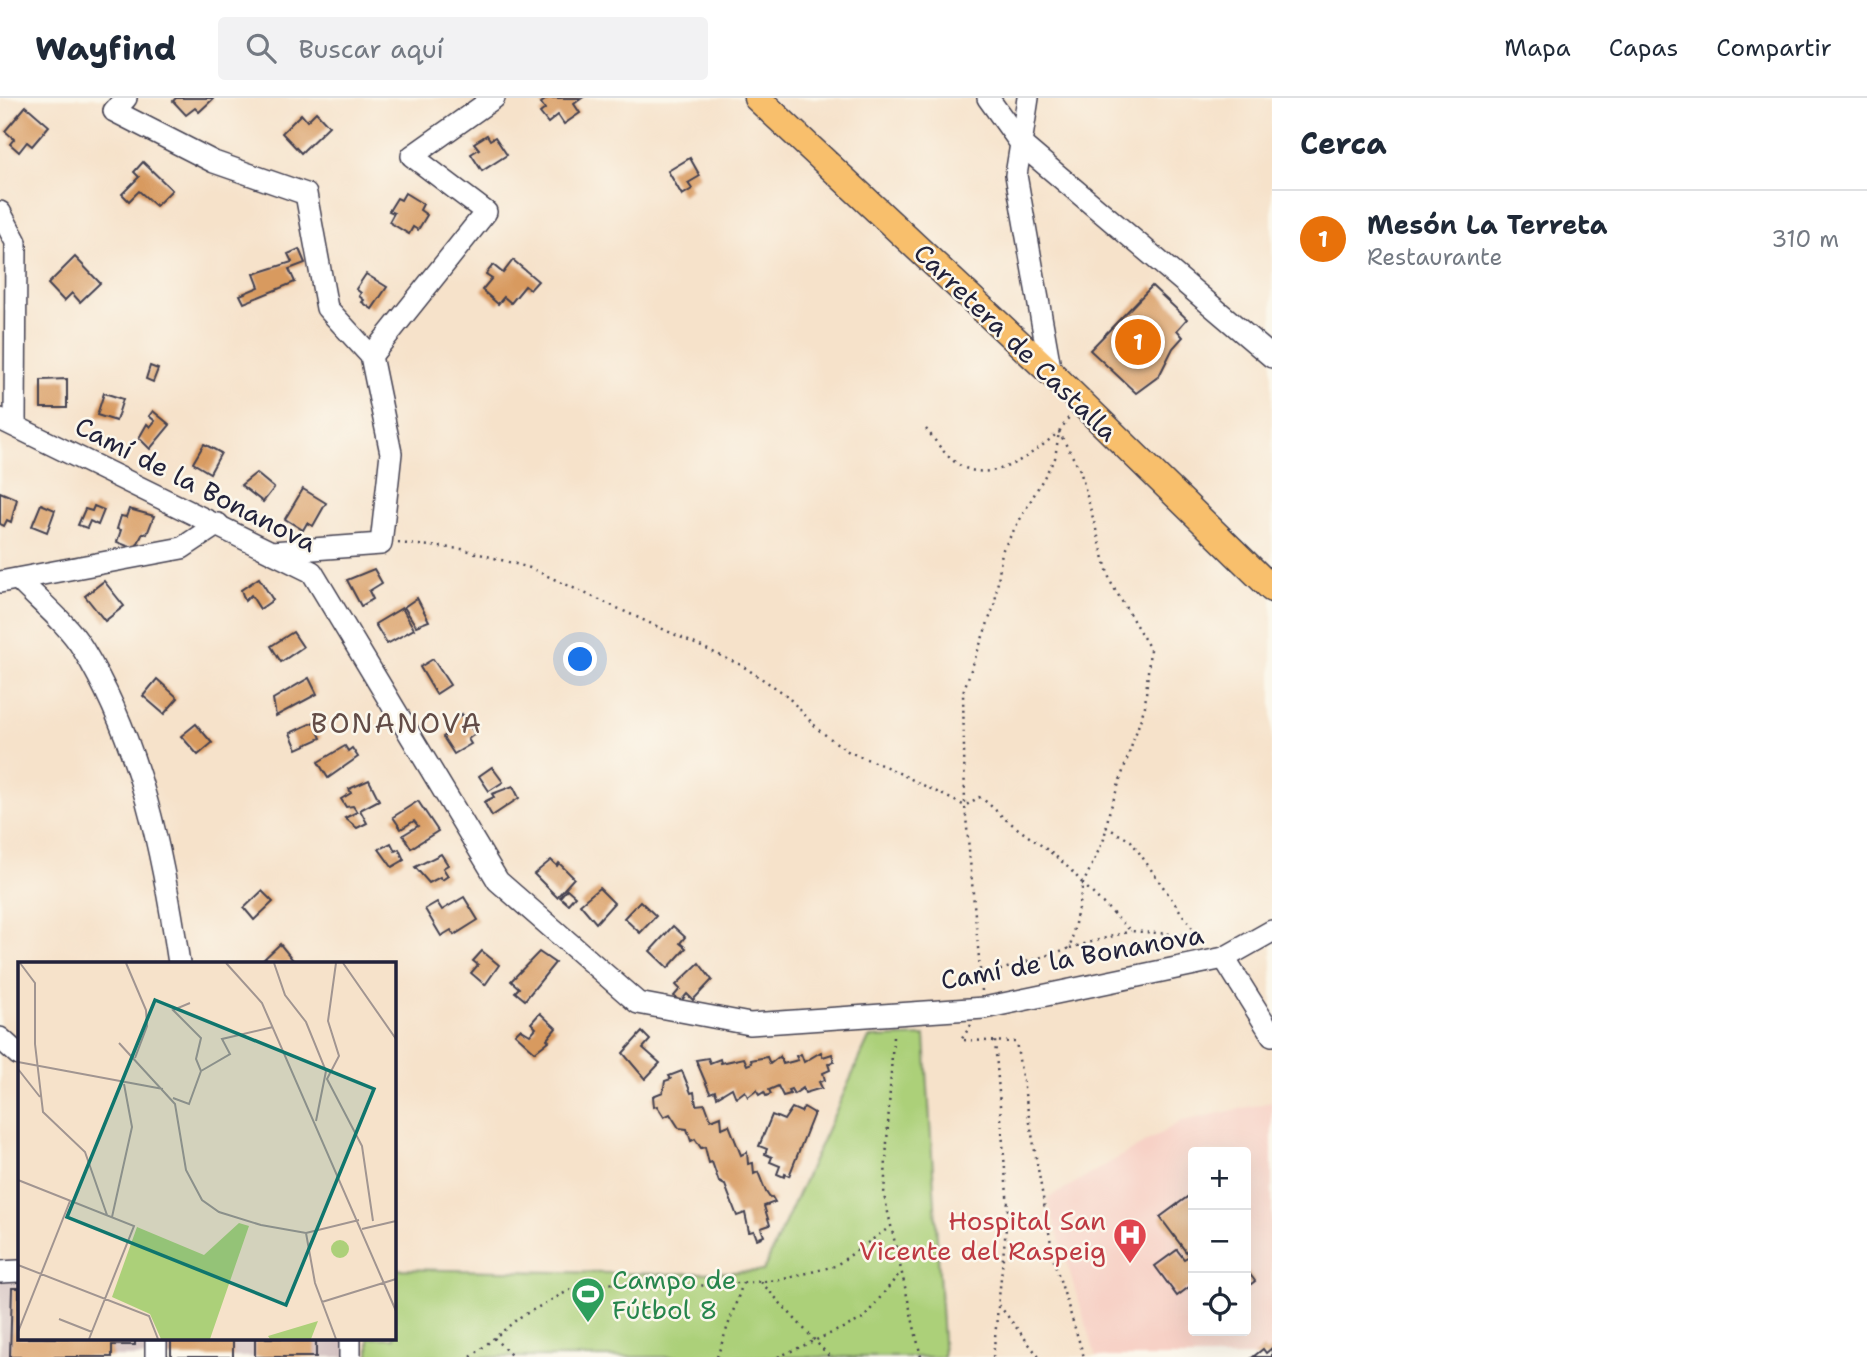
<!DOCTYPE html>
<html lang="es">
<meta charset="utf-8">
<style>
body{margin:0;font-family:"Shantell Sans",sans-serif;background:#f2f2f3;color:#1f2937}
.controls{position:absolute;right:21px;bottom:21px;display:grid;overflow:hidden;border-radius:7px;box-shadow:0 7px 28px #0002}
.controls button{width:63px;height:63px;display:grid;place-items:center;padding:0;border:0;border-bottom:2px solid #e0e1e3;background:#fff;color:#1f2937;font:35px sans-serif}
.you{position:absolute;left:581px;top:562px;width:24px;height:24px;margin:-18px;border:5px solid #fff;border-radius:50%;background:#1a73e8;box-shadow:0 0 0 10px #1a73e833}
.badge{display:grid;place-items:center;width:46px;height:46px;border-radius:50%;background:#c8321e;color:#fff;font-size:23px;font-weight:700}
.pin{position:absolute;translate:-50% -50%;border:4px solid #fff;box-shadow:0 2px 7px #0006}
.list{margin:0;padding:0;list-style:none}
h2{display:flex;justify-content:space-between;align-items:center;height:91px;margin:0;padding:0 28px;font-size:30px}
h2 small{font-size:23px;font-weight:400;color:#747a83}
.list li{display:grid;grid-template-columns:46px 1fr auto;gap:21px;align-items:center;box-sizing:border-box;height:98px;padding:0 28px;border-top:2px solid #e0e1e3}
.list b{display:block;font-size:26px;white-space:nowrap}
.list p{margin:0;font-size:23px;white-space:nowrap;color:#747a83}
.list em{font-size:23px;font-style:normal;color:#747a83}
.icon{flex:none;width:38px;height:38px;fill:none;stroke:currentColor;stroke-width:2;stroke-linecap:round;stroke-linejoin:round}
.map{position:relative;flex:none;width:1272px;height:1259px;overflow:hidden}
header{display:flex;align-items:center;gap:42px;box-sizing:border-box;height:98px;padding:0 35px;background:#fff;border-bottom:2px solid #e0e1e3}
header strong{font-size:33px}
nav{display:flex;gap:38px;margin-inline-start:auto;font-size:24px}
.search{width:490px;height:63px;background:#f2f2f3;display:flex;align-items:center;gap:18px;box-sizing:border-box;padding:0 24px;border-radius:7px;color:#747a83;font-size:26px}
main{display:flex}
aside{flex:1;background:#fff}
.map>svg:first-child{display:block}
.built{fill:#f7d1c6;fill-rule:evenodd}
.industrial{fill:#d2bfbf}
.green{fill:#acd079;stroke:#67795a;stroke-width:2}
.building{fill:#d89a5e}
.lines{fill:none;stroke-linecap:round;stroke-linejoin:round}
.minor-casing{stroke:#423f50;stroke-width:24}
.major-casing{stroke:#423f50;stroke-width:29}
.path{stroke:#423f50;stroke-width:2.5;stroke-dasharray:2 5;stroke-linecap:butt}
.minor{stroke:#fff;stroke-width:21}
.major{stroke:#f8bf6c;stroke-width:26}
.labels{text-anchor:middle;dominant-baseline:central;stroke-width:5;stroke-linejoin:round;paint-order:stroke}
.street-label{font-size:26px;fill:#22223b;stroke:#fbf7ec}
.health-label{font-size:26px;fill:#be3a42;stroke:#fbf7ec;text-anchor:end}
.leisure-label{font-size:26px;fill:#27864d;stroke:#fbf7ec;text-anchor:start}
.neighbourhood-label{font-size:28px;letter-spacing:2px;fill:#624c47;stroke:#fbf7ec}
.inset-road{fill:none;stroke:#a19591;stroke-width:2}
.view{fill:#0f766e;fill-opacity:0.15;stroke:#0f766e;stroke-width:3.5}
.inset-edge{fill:none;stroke:#22223b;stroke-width:3.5}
</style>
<header>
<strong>Wayfind</strong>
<div class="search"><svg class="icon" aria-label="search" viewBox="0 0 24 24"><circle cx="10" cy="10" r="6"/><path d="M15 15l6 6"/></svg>Buscar aquí</div>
<nav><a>Mapa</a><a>Capas</a><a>Compartir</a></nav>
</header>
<main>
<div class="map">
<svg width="1272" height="1259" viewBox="0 0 1272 1259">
<rect width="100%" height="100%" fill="#fbf7ec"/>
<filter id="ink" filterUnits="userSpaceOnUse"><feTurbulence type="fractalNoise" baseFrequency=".0143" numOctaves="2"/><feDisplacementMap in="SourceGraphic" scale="14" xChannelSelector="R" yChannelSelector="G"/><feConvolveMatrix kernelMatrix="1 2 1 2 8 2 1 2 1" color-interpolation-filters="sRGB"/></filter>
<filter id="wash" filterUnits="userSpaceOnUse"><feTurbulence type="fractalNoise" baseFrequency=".00686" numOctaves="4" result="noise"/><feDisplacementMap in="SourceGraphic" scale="28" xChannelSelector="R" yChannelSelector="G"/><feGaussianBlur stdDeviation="1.57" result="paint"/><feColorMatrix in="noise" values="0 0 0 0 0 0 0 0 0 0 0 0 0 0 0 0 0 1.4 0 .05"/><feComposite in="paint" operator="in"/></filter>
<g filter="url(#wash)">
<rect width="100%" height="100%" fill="#f6e2ca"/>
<path class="built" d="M1272 1004V1259H1096L1047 1101 1182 1023ZM1193 1054H1246V1233H1193Z"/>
<path class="industrial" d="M0 1163H19V1240H360L361 1259H0Z"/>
<path class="green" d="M925 938 944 1259H369V1240H394V1171L667 1176 763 1173 869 940Z"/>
<g id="blocks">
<g class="building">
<path d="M176 0H212L213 1 199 14 195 10 186 17 173 3Z"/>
<path d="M548 0H582L574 6 580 15 564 26 558 17 548 25 540 15 545 11 541 5Z"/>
<path d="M26 8 49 28 32 48 27 44 19 54 10 46 14 41 5 33Z"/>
<path d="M316 14 329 28 301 55 282 35 301 16 307 23Z"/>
<path d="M487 37 490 42 495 39 507 57 482 73 471 56 479 51 474 45Z"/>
<path d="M690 60 700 78 688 85 692 91 682 97 668 73Z"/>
<path d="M143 64 172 92 156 108 139 93 129 103 122 96 139 79 134 74Z"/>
<path d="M405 95 423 106 420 112 427 117 418 132 413 129 409 136 389 124 394 115 389 113 397 100 401 102Z"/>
<path d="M299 151 305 165 289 171 295 184 244 205 240 197 259 189 254 176 292 164 288 156Z"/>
<path d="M75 159 100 185 80 204 72 195 64 203 48 186Z"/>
<path d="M513 162 538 183 530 192 525 188 511 205 504 199 498 206 482 192 492 180 486 176 493 167 503 175Z"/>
<path d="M366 176 387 189 372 211 362 204 364 202 359 198 361 195 356 191Z"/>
<path d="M1152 188 1187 221 1177 232 1183 239 1173 250 1159 278 1136 295 1090 252Z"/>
<path d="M150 268 158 271 153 284 146 281Z"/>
<path d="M67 281V310H41V282Z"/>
<path d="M104 295 123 301 116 323 97 317Z"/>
<path d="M153 313 170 327 150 351 139 340 147 326 150 329 155 323 149 318Z"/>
<path d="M204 346 221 355 210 375 193 365Z"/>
<path d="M256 375 274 390 263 404 241 387Z"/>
<path d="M303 391 326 405 313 428 307 425 303 432 285 421Z"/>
<path d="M0 394 17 401 11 424 7 422 4 428 0 426Z"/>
<path d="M41 406 55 412 47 434 32 428Z"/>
<path d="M94 408 104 412 98 427 90 423 87 430 78 427 85 411 92 413Z"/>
<path d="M129 411 154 418 147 436 143 435 135 451 117 444 121 432 117 431 121 418 126 419Z"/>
<path d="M374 471 382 485 369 493 373 501 361 508 347 482Z"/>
<path d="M259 480 273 502 260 511 251 497 245 503 241 492Z"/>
<path d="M104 483 124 508 105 523 85 498Z"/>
<path d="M417 500 429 523 416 528 404 509Z"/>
<path d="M402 510 414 531 387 546 375 526Z"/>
<path d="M293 534 303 549 281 564 271 548Z"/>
<path d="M433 561 450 587 436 596 420 569Z"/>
<path d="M309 580 317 596 276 618 273 601Z"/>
<path d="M157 581 178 600 164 616 143 598Z"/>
<path d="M462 616 475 636 468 641 471 646 454 656 443 639 450 634 447 629Z"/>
<path d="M314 624 321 640 297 651 290 635Z"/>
<path d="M196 626 212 645 198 657 181 638Z"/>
<path d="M345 648 348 653 352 650 358 659 328 680 318 664Z"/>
<path d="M492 669 503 684 489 693 479 678Z"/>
<path d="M369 682 379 702 360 712 367 725 357 730 345 720 357 714 353 708 346 709 341 701 351 695 349 691Z"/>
<path d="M513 688 519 700 492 718 484 704 494 699 492 696Z"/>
<path d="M418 703 438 733 411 750 403 737 418 728 414 723 401 731 393 719Z"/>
<path d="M391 745 395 753 399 751 404 762 392 769 379 751Z"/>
<path d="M441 756 448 767 443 770 448 778 442 782 440 779 429 785 415 769Z"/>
<path d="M551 762 557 768 559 765 574 780 557 799 534 776Z"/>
<path d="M599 790 614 805 596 825 580 806Z"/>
<path d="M567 791 575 798 568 806 560 799Z"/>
<path d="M262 793 273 804 254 822 244 810Z"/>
<path d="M464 799 478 822 454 837 451 832 441 838 425 811 437 804 442 812Z"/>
<path d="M640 803 656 818 640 835 624 820Z"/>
<path d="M673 828 685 839 680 845 686 850 668 870 650 853Z"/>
<path d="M280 846 293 862 289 865H268L264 861Z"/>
<path d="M482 853 499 867 485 887 471 875 478 867 473 863Z"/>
<path d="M539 854 555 865 525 902 515 894 519 890 511 883Z"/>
<path d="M699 865 712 882 693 902 687 896 680 904 674 898 680 891 676 887Z"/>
<path d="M540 915 556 930 547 941 549 943 535 954 515 936 520 931 530 937 536 930 531 925Z"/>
<path d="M642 934 650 942 643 950 660 965 645 981 623 955Z"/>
<path d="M821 954 823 959 832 956 834 963 828 966 830 972 823 975 825 982 819 984 822 990 805 995 803 990 794 996 791 991 788 992 790 996 783 998 778 988 769 992 771 996 766 998 764 994 759 997 757 992 748 999 745 993 736 1000 732 990 717 999 715 993 710 995 696 962 708 960 710 965 720 961 721 965 744 960 747 967 752 965 751 962 767 959 770 966 780 958 783 966 798 962 796 958 801 956 804 964Z"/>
<path d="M682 973 691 995 694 994 696 1007 705 1006 711 1022 721 1018 722 1030 729 1027 741 1057 747 1054 748 1066 753 1065 754 1076 758 1074 766 1094 770 1100 772 1099 775 1104 764 1108 770 1127 761 1130 764 1138 757 1141 754 1133 749 1134 745 1115 737 1118 725 1087 719 1084 712 1064 709 1065 705 1049 701 1050 695 1041 691 1043 687 1031 679 1030 670 1016 664 1019 657 1008 654 1009 653 998 663 994 665 983 671 981 669 978Z"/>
<path d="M804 1009 814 1015 789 1078 785 1076 784 1079 777 1076 780 1068 770 1064 772 1059 765 1056 767 1051 759 1048 772 1017 784 1022 792 1010 801 1014Z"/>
<path d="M1190 1097 1193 1102V1186L1177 1198 1155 1168 1177 1152 1184 1161 1189 1158 1160 1119Z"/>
<path d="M1246 1171 1255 1183 1246 1190Z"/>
<path d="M12 1190H19V1240H135V1247H112V1259H10Z"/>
<rect x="171" y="1240" width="62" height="19"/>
<rect x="255" y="1240" width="61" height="19"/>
<path d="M1272 1250V1259H1253L1263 1251 1266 1255Z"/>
</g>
</g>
</g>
<g filter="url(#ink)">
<use href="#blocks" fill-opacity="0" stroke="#423f50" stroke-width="2"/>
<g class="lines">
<g class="minor-casing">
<g id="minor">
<path d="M126 0 114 13 214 64 306 96 327 210 371 258 391 355 381 446 272 454"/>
<path d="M988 0 1021 46 1016 77 1051 275"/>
<path d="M1028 0 1021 46 1272 259"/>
<path d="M0 114 16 144 15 327"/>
<path d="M371 258 486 114 412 58 494 0"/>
<path d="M0 321 312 474 498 783 638 905 750 926 984 910 1224 860 1272 833"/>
<path d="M18 481C39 503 68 526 83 551 141 646 163 757 179 865"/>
<path d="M0 484 182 450 218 426"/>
<path d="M1224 860 1272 937"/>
<path d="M0 940 19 957"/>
<path d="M0 1174 19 1173"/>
<path d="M156 1240V1259"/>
<path d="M350 1259V1240"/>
</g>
</g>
<g class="major-casing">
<path id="major" d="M757 0 1051 275 1272 491"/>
</g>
<g class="path">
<path d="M926 331C933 339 939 349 947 357 983 395 1029 359 1059 334L1080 372 1110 483 1150 551 1145 608 1109 715 1104 741 1083 786 1131 833 1197 838 1206 845"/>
<path d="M398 445 462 451 530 470 741 567 785 596 820 633 849 654 889 670 965 708 979 699C991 706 997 715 1008 723 1037 746 1059 756 1083 786L1070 850 982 878"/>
<path d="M1106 729 1131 743 1197 837"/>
<path d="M1070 850 1131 833"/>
<path d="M982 893 965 708 963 594 995 505 1002 453 1055 360 1059 334 1069 319"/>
<path d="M971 927 961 942 1016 944 1054 1163 1084 1259"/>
<path d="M893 939 884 1097 921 1259"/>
<path d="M761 1184 830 1259"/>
<path d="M999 1207 1039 1259"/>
<path d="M494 1240 513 1259"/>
<path d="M471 1259 520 1219 570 1192 615 1185 696 1188 780 1182 835 1168 890 1129"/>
<path d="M717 1259 743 1185"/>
<path d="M778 1259 863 1221 899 1176"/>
<path d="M993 1259 1008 1110 995 943"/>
</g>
<use href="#minor" class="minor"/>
<use href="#major" class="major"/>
</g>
</g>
<defs>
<g id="hospital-pin" transform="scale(1.75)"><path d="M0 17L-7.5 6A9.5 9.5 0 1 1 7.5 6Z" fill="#e0444e" stroke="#fbf7ec"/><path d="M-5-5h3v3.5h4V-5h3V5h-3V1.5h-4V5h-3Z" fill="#fff"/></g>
<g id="stadium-pin" transform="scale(1.75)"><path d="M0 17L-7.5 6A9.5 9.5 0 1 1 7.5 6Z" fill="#2e9e5b" stroke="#fbf7ec"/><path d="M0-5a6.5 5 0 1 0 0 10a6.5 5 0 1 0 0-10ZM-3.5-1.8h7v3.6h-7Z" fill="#fff"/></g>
</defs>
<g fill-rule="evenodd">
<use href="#hospital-pin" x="1130" y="1137"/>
<use href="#stadium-pin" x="588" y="1196"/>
</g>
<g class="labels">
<g class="street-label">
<text transform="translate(1016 244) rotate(44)">Carretera de Castalla</text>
<text transform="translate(196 386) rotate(27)">Camí de la Bonanova</text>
<text transform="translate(1072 859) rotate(-10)">Camí de la Bonanova</text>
</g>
<g class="health-label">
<text x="1106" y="1122">Hospital San<tspan x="1106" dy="30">Vicente del Raspeig</tspan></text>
</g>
<g class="leisure-label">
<text x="612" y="1181">Campo de<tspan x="612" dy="30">Fútbol 8</tspan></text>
</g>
<g class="neighbourhood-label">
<text x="397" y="625">BONANOVA</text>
</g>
</g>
<g transform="translate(18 864)">
<rect width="378" height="378" fill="#f6e2ca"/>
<path d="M221 261 231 264 192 377H143L132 352 94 335 119 265 186 293ZM313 287a9 9 0 1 1 18 0a9 9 0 1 1-18 0ZM300 359 293 377H252L250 374Z" fill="#acd079"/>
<path class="inset-road" d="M2 1 17 21V82L25 150 67 190 89 253M108 1 128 48 129 64 117 96M208 1 244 41 378 349M256 1 267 33 288 60 308 109 298 159M318 1 310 59 321 94 309 117 344 184 355 259M325 1 378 77M101 81 157 142 168 208 184 238 201 250 243 263 288 271 341 258M0 100 145 127M0 107 22 135M183 109 212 92 204 77 255 65M155 136 171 142 183 109 178 97 183 76 155 48 172 41M0 218 116 264 71 377M94 255 114 165 106 122M344 267 378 259M288 271 297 321 318 377M0 303 131 354 140 377M304 340 378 317M41 357 74 370M0 370 52 239"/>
<path class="view" d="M137 38 356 127 268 343 49 255Z"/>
<rect width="378" height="378" class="inset-edge"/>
</g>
</svg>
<div class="controls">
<button>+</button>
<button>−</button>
<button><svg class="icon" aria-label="locate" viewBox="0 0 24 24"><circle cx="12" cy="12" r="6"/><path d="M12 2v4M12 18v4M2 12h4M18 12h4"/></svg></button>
</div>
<div class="you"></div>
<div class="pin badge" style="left:1138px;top:244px;background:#e8710a">1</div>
</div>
<aside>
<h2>Cerca<small></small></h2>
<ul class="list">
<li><span class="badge" style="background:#e8710a">1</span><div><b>Mesón La Terreta</b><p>Restaurante</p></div><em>310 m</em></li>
</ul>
</aside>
</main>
